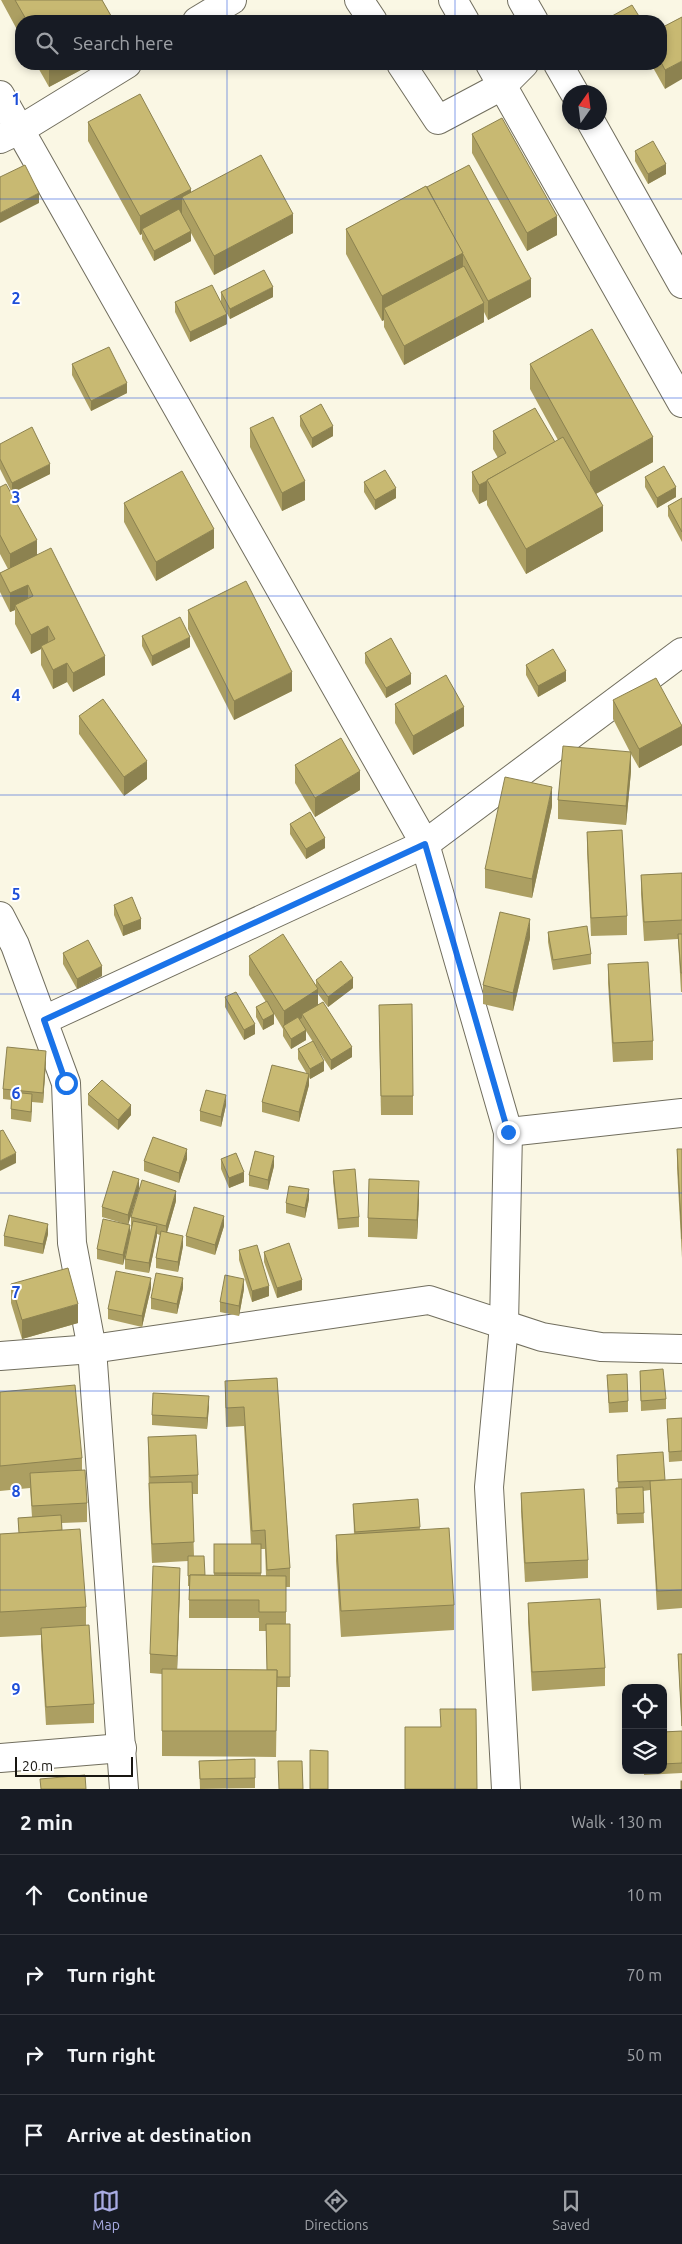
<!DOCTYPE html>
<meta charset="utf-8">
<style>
body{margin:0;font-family:Ubuntu,sans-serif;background:#20242c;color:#f1f3f6}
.controls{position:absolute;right:15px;bottom:15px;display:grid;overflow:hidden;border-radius:10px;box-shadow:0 2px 8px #0003}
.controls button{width:45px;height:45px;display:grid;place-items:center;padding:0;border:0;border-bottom:1px solid #363941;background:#171b24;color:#f1f3f6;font:25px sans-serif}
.compass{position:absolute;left:562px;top:85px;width:45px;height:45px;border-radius:50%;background:#171b24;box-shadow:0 2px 8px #0003;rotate:14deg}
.scale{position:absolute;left:15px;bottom:12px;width:118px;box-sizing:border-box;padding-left:5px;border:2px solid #191711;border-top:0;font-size:14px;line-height:18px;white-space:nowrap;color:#191711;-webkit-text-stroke:4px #fff;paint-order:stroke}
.stop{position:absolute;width:15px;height:15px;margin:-11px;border:4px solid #1a73e8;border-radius:50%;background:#fff}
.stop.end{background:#1a73e8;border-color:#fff;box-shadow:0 1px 5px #0008}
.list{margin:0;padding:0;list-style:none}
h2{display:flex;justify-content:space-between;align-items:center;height:65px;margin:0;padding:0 20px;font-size:21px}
h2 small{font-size:16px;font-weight:400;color:#9ea1a6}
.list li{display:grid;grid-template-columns:32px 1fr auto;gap:15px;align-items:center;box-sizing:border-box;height:80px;padding:0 20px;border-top:1px solid #363941}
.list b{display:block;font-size:19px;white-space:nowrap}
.list em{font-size:16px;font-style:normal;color:#9ea1a6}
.icon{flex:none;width:28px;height:28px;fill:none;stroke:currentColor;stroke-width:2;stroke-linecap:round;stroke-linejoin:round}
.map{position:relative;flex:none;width:682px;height:1789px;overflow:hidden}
.search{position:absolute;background:#171b24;box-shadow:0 2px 8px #0003;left:15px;right:15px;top:15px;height:55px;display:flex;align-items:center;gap:12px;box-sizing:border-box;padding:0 18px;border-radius:20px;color:#9ea1a6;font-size:19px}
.sheet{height:385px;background:#171b24}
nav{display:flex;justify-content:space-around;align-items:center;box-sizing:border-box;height:70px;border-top:1px solid #363941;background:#171b24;font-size:14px;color:#9ea1a6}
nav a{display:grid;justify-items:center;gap:2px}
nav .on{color:#a9ace3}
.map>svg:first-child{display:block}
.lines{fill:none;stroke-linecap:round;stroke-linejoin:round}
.minor-casing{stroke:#716e5e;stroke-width:30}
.primary-casing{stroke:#716e5e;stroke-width:30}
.minor{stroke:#fff;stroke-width:28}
.primary{stroke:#fff;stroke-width:28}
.wall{fill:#ac9f62;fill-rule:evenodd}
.shaded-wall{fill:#8c8250}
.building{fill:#c8b972;stroke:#8c8250}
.route{stroke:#1a73e8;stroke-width:6}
.grid{fill:none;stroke:#1d4ed8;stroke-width:1;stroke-opacity:0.55}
.grid-label{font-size:16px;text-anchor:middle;font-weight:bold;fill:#1d4ed8;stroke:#fff;stroke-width:4;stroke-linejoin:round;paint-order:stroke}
</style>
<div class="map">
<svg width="682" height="1789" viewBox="0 0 682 1789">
<rect width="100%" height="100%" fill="#faf7e4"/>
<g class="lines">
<g class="minor-casing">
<g id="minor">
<path d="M359 0 373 21"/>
<path d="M197 21 232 0"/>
<path d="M401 64 438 120 502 86 524 64"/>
<path d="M0 95 425 844 508 1132 504 1325 489 1487 506 1789"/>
<path d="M0 139 21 129 127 64"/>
<path d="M0 916 15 945 66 1083 72 1243 92 1349 124 1789"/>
<path d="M44 1020 425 844 682 652"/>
<path d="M508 1132 682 1113"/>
<path d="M0 1356 92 1349 429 1300 542 1337 601 1347 682 1349"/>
<path d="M0 1758 122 1748"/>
</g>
</g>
<g class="primary-casing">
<g id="primary">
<path d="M453 0 465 21"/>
<path d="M522 0 534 21"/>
<path d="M490 64 682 403"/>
<path d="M558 64 574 92"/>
<path d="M591 122 682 284"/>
</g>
</g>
<use href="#minor" class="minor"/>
<use href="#primary" class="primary"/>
</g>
<g class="wall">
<path d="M1 0H102L114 21H21V37Z"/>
<path d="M682 17 665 89 651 64H661V28Z"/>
<path d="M36 64H92L49 87Z"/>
<path d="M88 122 191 192 293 233 214 275 191 233V241L154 261 142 239V234L140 235 88 141Z"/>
<path d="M472 134 557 235 527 251 472 153Z"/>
<path d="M635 151 666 174 648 184 635 161Z"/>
<path d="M426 186 531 297 488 320 484 312V322L404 365 384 327V320L382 321 346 254V229Z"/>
<path d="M221 292 273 297 230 319 224 308 227 324 190 342 175 312V302H221Z"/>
<path d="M72 364 127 393 91 411 72 375Z"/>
<path d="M530 364 653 462 596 494 603 531 526 574 487 505V500L479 504 472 491V472L498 458 493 449V431L555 442 558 440 530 389Z"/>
<path d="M300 416 333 436 312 448 300 426Z"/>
<path d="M250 428 305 500 282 511 250 447Z"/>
<path d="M0 444 50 474 12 493 0 469Z"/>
<path d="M645 477 676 497 657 508 645 487Z"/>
<path d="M364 482 396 498 375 510 364 492Z"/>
<path d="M0 487 37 555 105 675 73 692 67 682 53 689 41 665V649L31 654 15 624V610L10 612 0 592V573L8 569 0 554Z"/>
<path d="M682 498V542L668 516V506Z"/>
<path d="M124 503 214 548 156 581 124 522Z"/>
<path d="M188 610 292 691 234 720 188 629Z"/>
<path d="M142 636 190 647 152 666 142 646Z"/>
<path d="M365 653 411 684 386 698 365 663Z"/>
<path d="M526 665 566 681 538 697 526 675Z"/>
<path d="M613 700 682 725V745L639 768 631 754V771L626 825 558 819V800L630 752 613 719Z"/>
<path d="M395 704 464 726 413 755 395 723Z"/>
<path d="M79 716 147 779 124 796 79 734Z"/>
<path d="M295 765 360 790 315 817 295 783Z"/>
<path d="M552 806 532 898 485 888V869Z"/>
<path d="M290 824 325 848 306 859 290 834Z"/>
<path d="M587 832 627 916V935L591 936 587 851Z"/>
<path d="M682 873V992H681L678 939 644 941 641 894V875Z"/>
<path d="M114 905 141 929 123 936 114 915Z"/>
<path d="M548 932 591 954V964L553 970 548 942Z"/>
<path d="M530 938 513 1011 483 1004V985Z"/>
<path d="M63 953 102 976 77 989 63 964Z"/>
<path d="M249 956 316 985V980L353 988 328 1007 318 994V1005L352 1057 331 1070 306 1031V1040L291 1049 283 1036V1029L274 1014V1024L263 1030 256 1017V1007L266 1002 249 975Z"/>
<path d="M608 964 653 1041V1060L613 1062 608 983Z"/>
<path d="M225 997 255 1034 244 1040 225 1007Z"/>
<path d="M379 1024 413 1096V1115H381Z"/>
<path d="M298 1049 324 1071 310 1079 309 1077V1085L299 1122 262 1112V1102L307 1074 298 1059Z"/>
<path d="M46 1061 43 1103 32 1102 31 1122 11 1119V1100L3 1099V1089Z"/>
<path d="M88 1094 131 1115 118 1130 88 1105Z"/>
<path d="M226 1105 221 1127 200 1121V1111Z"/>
<path d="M677 1149H682V1258L677 1168Z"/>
<path d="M187 1159 179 1183 144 1171V1161Z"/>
<path d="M221 1159 244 1182 229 1188 221 1169Z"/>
<path d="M274 1166 268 1190 249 1186V1175Z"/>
<path d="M333 1171 359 1217V1227L338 1229 333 1181Z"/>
<path d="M139 1189 128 1225 130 1235 131 1227V1217L176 1201 167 1232 183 1246 178 1272 156 1268V1258L160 1235 157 1234 149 1273 125 1269V1259L130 1236 123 1265 97 1259V1249L122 1223 102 1217V1207Z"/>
<path d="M309 1199 305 1218 286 1213V1203Z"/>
<path d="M419 1200 417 1239 368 1237V1218Z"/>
<path d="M224 1226 215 1255 186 1246V1236Z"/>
<path d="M48 1234 43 1254 4 1246V1236Z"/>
<path d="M239 1250 269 1296 252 1302 239 1260Z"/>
<path d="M264 1252 302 1290 277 1298 264 1262Z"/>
<path d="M11 1284 78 1323 22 1339 11 1303Z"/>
<path d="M151 1288 142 1327 108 1319V1309Z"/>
<path d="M183 1288 177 1314 151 1309V1298Z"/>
<path d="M244 1289 239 1316 220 1312V1302Z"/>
<path d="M640 1371 666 1399V1409L641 1411Z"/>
<path d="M607 1375 628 1401V1412L609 1413Z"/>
<path d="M277 1378 290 1568V1587H286V1624H290V1687H277L276 1757 162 1756V1674L150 1673V1654L180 1587 177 1669 267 1670 266 1631H259V1618H189V1586H188V1561L152 1563 149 1502 148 1437 198 1475V1494H192L194 1556 205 1575H214V1544H251L244 1426 226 1427 225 1399V1381ZM261 1549H265L266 1576H261Z"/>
<path d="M0 1392 82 1458V1470L87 1503V1522L62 1523V1530L86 1607V1625L94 1704V1723L46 1725 41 1646V1635L0 1637V1534L19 1533 18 1518 32 1517 30 1488 0 1491Z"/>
<path d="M209 1406 207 1429 152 1425V1415Z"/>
<path d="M682 1418V1461L669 1462 667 1419Z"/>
<path d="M617 1455 665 1480 682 1479V1608L657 1610 650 1490 643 1491 644 1523 617 1524 616 1498 618 1488Z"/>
<path d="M521 1493 588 1560V1578L525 1582 521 1511Z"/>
<path d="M418 1499 420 1530 454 1605V1630L341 1637 336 1561V1535L354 1534 353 1504Z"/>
<path d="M528 1603 605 1668V1686L532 1691 528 1622Z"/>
<path d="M678 1654H682V1773L644 1775V1770H663V1732L682 1731Z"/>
<path d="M255 1759V1788L200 1789 199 1761Z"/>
</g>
<g class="shaded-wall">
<path d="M682 61V79L665 89V70Z"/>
<path d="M49 64H92L49 87Z"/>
<path d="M666 164V174L648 184V174Z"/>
<path d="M191 189V208L182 197V213L144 233 142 229V234L140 235V216Z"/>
<path d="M39 193V203L0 223V213Z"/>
<path d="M293 214V233L214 275V256Z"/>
<path d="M557 216V235L527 251V233Z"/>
<path d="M191 231V241L154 261V251Z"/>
<path d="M463 253V278L384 308V320L382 321V296Z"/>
<path d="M531 279V297L488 320V301Z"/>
<path d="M273 287V297L230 319V309Z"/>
<path d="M484 303V322L404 365V346Z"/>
<path d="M227 314V324L190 342V332Z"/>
<path d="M127 383V393L91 411V401Z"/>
<path d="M333 426V436L312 448V438Z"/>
<path d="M653 437V462L590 497V472Z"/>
<path d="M50 464V474L12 493V483Z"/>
<path d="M305 481V500L282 511V493Z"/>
<path d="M487 481V500L479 504V485Z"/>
<path d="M676 487V497L657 508V498Z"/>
<path d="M396 488V498L375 510V500Z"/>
<path d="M603 506V531L526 574V549Z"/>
<path d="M214 529V548L156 581V562Z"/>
<path d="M37 540V559L10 573V554Z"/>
<path d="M28 585V604L15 605V610L10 612V593Z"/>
<path d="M48 626V645L41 646V649L31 654V635Z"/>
<path d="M190 637V647L152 666V656Z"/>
<path d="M105 656V675L73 692V673Z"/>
<path d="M67 663V682L53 689V670Z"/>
<path d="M566 671V681L538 697V686Z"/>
<path d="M292 672V691L234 720V701Z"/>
<path d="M411 674V684L386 698V688Z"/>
<path d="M464 707V726L413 755V736Z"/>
<path d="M682 726V745L639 768V749Z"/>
<path d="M631 752V771L626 825V806Z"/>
<path d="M147 761V779L124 796V777Z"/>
<path d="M360 771V790L315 817V798Z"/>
<path d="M552 787V806L532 898V879Z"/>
<path d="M325 838V848L306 859V849Z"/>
<path d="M141 919V929L123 936V926Z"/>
<path d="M530 919V938L513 1011V993Z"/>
<path d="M102 966V976L77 989V979Z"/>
<path d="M353 978V988L328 1007V997Z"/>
<path d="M318 989V1008L302 1014V1018L285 1029 284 1027V1011Z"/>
<path d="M274 1014V1024L263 1030V1020Z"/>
<path d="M255 1024V1034L244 1040V1030Z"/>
<path d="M306 1030V1040L291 1049V1039Z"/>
<path d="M352 1047V1057L331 1070V1060Z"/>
<path d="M46 1051V1061L43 1103V1093Z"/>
<path d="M324 1061V1071L310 1079V1069Z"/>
<path d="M309 1074V1085L299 1122V1112Z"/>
<path d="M32 1094V1104L31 1122V1112Z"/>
<path d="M226 1095V1105L221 1127V1117Z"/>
<path d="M131 1105V1115L118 1130V1120Z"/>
<path d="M187 1149V1159L179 1183V1173Z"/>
<path d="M16 1153V1163L0 1171V1161Z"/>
<path d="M274 1156V1166L268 1190V1180Z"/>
<path d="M244 1172V1182L229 1188V1178Z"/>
<path d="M139 1179V1189L128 1225V1215Z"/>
<path d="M419 1181V1200L417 1239V1220Z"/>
<path d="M309 1189V1199L305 1218V1208Z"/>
<path d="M176 1191V1201L166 1236V1226Z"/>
<path d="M224 1216V1226L215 1255V1245Z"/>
<path d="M48 1224V1234L43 1254V1244Z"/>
<path d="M130 1225V1235L123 1265V1255Z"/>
<path d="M157 1226V1236L149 1273V1263Z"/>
<path d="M183 1236V1246L178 1272V1262Z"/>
<path d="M151 1278V1288L142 1327V1316Z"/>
<path d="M183 1278V1288L177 1314V1304Z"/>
<path d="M244 1279V1289L239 1316V1306Z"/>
<path d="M302 1280V1290L277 1298V1288Z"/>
<path d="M269 1286V1296L252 1302V1291Z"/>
<path d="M78 1304V1323L22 1339V1320Z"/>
<path d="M209 1396V1406L207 1429V1418Z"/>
<path d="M180 1568V1587L177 1674V1656Z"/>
</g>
<g class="building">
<path d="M15 0H102L114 21H27Z"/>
<path d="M632 5 642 21H603Z"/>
<path d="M682 17V61L665 70 661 62V28Z"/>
<path d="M140 94 191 189 140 216 88 122Z"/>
<path d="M502 118 557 216 527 233 472 134Z"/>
<path d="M653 141 666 164 648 174 635 151Z"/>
<path d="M261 155 293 214 214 256 182 197Z"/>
<path d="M25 165 39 193 0 213V177Z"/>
<path d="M469 165 531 279 488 301 427 187Z"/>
<path d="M426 186 463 253 382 296 346 229Z"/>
<path d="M179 209 191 231 154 251 142 229Z"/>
<path d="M464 266 484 303 404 346 384 308Z"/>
<path d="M264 270 273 287 230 309 221 292Z"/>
<path d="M212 285 227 314 190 332 175 302Z"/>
<path d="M592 329 653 437 590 472 530 364Z"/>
<path d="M109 347 127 383 91 401 72 364Z"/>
<path d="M321 404 333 426 312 438 300 416Z"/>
<path d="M535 408 555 442 487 480V481L479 485 472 472 506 453 493 431Z"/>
<path d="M273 417 305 481 282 493 250 428Z"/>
<path d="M32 427 50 464 12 483 0 459V444Z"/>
<path d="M563 437 603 506 526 549 487 480Z"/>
<path d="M664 466 676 487 657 498 645 477Z"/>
<path d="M385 470 396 488 375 500 364 482Z"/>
<path d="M182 471 214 529 156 562 124 503Z"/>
<path d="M6 484 37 540 10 554 0 535V487Z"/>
<path d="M682 498V532L668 506Z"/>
<path d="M51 548 105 656 73 673 67 663 53 670 41 646 55 639 48 626 31 635 15 605 33 596 28 585 10 593 0 573Z"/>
<path d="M246 581 292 672 234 701 188 610Z"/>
<path d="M180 617 190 637 152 656 142 636Z"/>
<path d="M391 638 411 674 386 688 365 653Z"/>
<path d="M553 649 566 671 538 686 526 665Z"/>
<path d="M446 675 464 707 413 736 395 704Z"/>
<path d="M656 678 682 726 639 749 613 700Z"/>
<path d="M103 699 147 761 124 777 79 716Z"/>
<path d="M341 738 360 771 315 798 295 765Z"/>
<path d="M563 746 631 752 626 806 558 800Z"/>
<path d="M505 777 552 787 532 879 485 869Z"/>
<path d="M310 812 325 838 306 849 290 824Z"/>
<path d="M622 830 627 916 591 918 587 832Z"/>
<path d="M682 873V920L644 922 641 875Z"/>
<path d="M132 897 141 919 123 926 114 905Z"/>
<path d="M500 912 530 919 513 993 483 985Z"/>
<path d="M587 926 591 954 553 960 548 932Z"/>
<path d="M283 934 318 989 284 1011 249 956Z"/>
<path d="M678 934H682V973H681Z"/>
<path d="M88 940 102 966 77 979 63 953Z"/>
<path d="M341 961 353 978 328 997 316 980Z"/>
<path d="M648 962 653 1041 613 1043 608 964Z"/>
<path d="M236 992 255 1024 244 1030 225 997Z"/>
<path d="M267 1001 274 1014 263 1020 256 1007Z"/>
<path d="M323 1002 352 1047 331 1060 302 1014Z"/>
<path d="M412 1004 413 1096H381L379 1005Z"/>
<path d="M298 1017 306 1030 291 1039 283 1026Z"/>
<path d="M313 1041 324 1061 310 1069 298 1049Z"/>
<path d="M7 1047 46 1051 43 1093 3 1089Z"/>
<path d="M272 1065 309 1074 299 1112 262 1102Z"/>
<path d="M102 1080 131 1105 118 1120 88 1094Z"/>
<path d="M206 1090 226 1095 221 1117 200 1111Z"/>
<path d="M12 1092 32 1094 31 1112 11 1109Z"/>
<path d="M3 1130 16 1153 0 1161V1131Z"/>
<path d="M153 1137 187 1149 179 1173 144 1161Z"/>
<path d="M677 1149H682V1239Z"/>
<path d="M255 1151 274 1156 268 1180 249 1175Z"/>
<path d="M236 1153 244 1172 229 1178 221 1159Z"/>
<path d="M355 1169 359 1217 338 1219 333 1171Z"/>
<path d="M113 1171 139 1179 128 1215 102 1207Z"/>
<path d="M369 1179 419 1181 417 1220 368 1218Z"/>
<path d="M142 1180 176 1191 166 1226 131 1217Z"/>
<path d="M289 1186 309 1189 305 1208 286 1203Z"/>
<path d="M194 1207 224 1216 215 1245 186 1236Z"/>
<path d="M9 1215 48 1224 43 1244 4 1236Z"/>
<path d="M103 1219 130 1225 123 1255 97 1249Z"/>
<path d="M133 1221 157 1226 149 1263 125 1259Z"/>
<path d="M161 1231 183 1236 178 1262 156 1258Z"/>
<path d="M289 1243 302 1280 277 1288 264 1252Z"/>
<path d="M257 1245 269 1286 252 1291 239 1250Z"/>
<path d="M68 1268 78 1304 22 1320 11 1284Z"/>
<path d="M116 1271 151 1278 142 1316 108 1309Z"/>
<path d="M156 1273 183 1278 177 1304 151 1298Z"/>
<path d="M225 1275 244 1279 239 1306 220 1302Z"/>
<path d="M663 1369 666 1399 641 1401 640 1371Z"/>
<path d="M627 1374 628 1401 609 1403 607 1375Z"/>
<path d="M277 1378 290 1568 267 1570 265 1530 252 1531 244 1407 226 1408 225 1381Z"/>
<path d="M75 1385 82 1458 0 1466V1392Z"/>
<path d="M153 1393 209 1396 207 1418 152 1415Z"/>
<path d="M682 1418V1451L669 1452 667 1419Z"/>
<path d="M196 1435 198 1475 150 1477 148 1437Z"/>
<path d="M663 1452 665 1480 618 1482 617 1455Z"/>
<path d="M85 1470 87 1503 32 1506 30 1473Z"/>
<path d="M682 1479V1590L657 1591 650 1481Z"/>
<path d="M192 1482 194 1542 152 1544 149 1483Z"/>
<path d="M643 1487 644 1513 617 1514 616 1488Z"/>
<path d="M584 1489 588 1560 525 1563 521 1493Z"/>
<path d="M418 1499 420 1527 355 1532 353 1504Z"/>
<path d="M61 1515 62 1530 19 1533 18 1518Z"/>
<path d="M449 1528 454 1605 341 1611 336 1535Z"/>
<path d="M80 1529 86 1607 0 1612V1534Z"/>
<rect x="214" y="1544" width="47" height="29"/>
<path d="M188 1556H204L205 1575H190L189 1576H188Z"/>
<path d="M153 1566 180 1568 177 1656 150 1654Z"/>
<path d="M190 1575 286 1576V1612H259V1600H189Z"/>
<path d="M600 1599 605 1668 532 1672 528 1603Z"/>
<path d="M266 1624H290V1677H277V1670H267Z"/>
<path d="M89 1625 94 1704 46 1707 41 1628Z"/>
<path d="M678 1654H682V1726Z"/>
<path d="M162 1669 277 1670 276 1731H162Z"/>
<path d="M440 1709H476L477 1789H405V1727H441Z"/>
<path d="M682 1731V1763L663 1764V1732Z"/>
<path d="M310 1750 328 1751V1789H310Z"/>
<path d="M255 1759V1778L200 1779 199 1761Z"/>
<path d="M278 1761H302L303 1789H279Z"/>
<path d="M85 1775 86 1789H41L40 1779Z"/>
<rect x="681" y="1781" width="1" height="8"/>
</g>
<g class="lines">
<path class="route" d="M66 1083 44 1020 425 844 508 1132"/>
</g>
<path class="grid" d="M227 0V21M455 0V21M227 64V1789M455 64V1789M0 199H682M0 398H682M0 596H682M0 795H682M0 994H682M0 1193H682M0 1391H682M0 1590H682"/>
<g class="grid-label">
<text x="16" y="105">1</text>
<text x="16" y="304">2</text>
<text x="16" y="503">3</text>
<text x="16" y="701">4</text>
<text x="16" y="900">5</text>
<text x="16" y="1099">6</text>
<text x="16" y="1298">7</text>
<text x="16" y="1497">8</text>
<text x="16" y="1695">9</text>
</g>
</svg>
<div class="controls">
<button><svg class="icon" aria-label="locate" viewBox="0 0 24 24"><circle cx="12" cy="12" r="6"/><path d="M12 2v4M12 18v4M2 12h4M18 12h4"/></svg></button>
<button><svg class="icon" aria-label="layers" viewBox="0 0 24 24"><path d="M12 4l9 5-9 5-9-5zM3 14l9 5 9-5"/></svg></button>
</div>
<svg class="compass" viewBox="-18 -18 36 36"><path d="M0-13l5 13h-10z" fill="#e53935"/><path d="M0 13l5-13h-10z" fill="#9ea1a6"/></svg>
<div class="scale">20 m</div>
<div class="stop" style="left:66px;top:1083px"></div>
<div class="stop end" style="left:508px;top:1132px"></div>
<div class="search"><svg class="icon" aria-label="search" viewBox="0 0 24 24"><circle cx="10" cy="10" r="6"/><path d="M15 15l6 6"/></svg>Search here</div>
</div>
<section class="sheet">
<h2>2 min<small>Walk · 130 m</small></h2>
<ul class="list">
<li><svg class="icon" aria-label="ahead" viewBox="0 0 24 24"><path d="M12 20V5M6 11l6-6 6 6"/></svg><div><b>Continue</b></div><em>10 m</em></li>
<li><svg class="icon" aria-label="right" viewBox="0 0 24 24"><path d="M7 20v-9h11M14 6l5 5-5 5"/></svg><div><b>Turn right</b></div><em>70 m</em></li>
<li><svg class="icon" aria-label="right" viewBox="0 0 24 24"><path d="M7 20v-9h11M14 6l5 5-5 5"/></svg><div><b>Turn right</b></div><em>50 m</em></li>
<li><svg class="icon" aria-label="arrive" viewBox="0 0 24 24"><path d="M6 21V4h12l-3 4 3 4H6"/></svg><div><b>Arrive at destination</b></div></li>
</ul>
</section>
<nav>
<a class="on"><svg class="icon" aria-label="map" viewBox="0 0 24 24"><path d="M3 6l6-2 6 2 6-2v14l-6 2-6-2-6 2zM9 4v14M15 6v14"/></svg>Map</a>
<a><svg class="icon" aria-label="directions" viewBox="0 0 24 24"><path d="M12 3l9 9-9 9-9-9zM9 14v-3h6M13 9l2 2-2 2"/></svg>Directions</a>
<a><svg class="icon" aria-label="saved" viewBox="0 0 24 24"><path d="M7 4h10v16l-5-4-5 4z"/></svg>Saved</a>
</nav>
